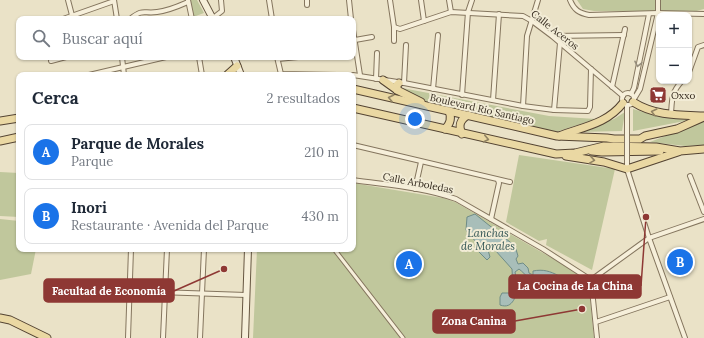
<!DOCTYPE html>
<html lang="es">
<meta charset="utf-8">
<style>
body{margin:0;font-family:Lora,serif;background:#f6f6f7;color:#1f2937}
.controls{position:absolute;right:12px;top:12px;display:grid;overflow:hidden;border-radius:8px;box-shadow:0 1px 3px #0004}
.controls button{width:36px;height:36px;display:grid;place-items:center;padding:0;border:0;border-bottom:1px solid #e0e1e3;background:#fff;color:#1f2937;font:20px sans-serif}
.you{position:absolute;left:415px;top:119px;width:14px;height:14px;margin:-10px;border:3px solid #fff;border-radius:50%;background:#1a73e8;box-shadow:0 0 0 6px #1a73e833}
.badge{display:grid;place-items:center;width:26px;height:26px;border-radius:50%;background:#1a73e8;color:#fff;font-size:13px;font-weight:700}
.pin{position:absolute;translate:-50% -50%;border:2px solid #fff;box-shadow:0 1px 4px #0006}
.list{margin:0;padding:0;list-style:none}
h2{display:flex;justify-content:space-between;align-items:center;height:52px;margin:0;padding:0 16px;font-size:17px}
h2 small{font-size:13px;font-weight:400;color:#747a83}
.list li{display:grid;grid-template-columns:26px 1fr auto;gap:12px;align-items:center;box-sizing:border-box;height:56px;margin:0 8px 8px;padding:0 8px;border:1px solid #e0e1e3;border-radius:8px}
.list b{display:block;font-size:15px;white-space:nowrap}
.list p{margin:0;font-size:13px;white-space:nowrap;color:#747a83}
.list em{font-size:13px;font-style:normal;color:#747a83}
.icon{flex:none;width:22px;height:22px;fill:none;stroke:currentColor;stroke-width:2;stroke-linecap:round;stroke-linejoin:round}
.map{position:relative;flex:none;width:704px;height:338px;overflow:hidden}
.search{position:absolute;background:#fff;box-shadow:0 1px 3px #0004;left:16px;top:16px;width:340px;height:44px;display:flex;align-items:center;gap:10px;box-sizing:border-box;padding:0 14px;border-radius:8px;color:#747a83;font-size:15px}
.panel{position:absolute;background:#fff;box-shadow:0 1px 3px #0004;left:16px;top:72px;width:340px;height:180px;border-radius:8px}
.map>svg:first-child{display:block}
.green{fill:#c0c79c}
.water{fill:#a8beb9;stroke:#6f8c87}
.lines{fill:none;stroke-linecap:round;stroke-linejoin:round}
.pedestrian-casing{stroke:#84755e;stroke-width:5}
.minor-casing{stroke:#84755e;stroke-width:6}
.secondary-casing{stroke:#665641;stroke-width:8}
.primary-casing{stroke:#534332;stroke-width:9}
.pedestrian{stroke:#f6efda;stroke-width:3}
.minor{stroke:#f6efda;stroke-width:4}
.secondary{stroke:#f6efda;stroke-width:6}
.primary{stroke:#ead8a3;stroke-width:7}
.minor-bridge-casing{stroke:#84755e;stroke-width:6;stroke-linecap:butt}
.minor-bridge{stroke:#f6efda;stroke-width:4}
.oneway{stroke:#968e7d}
.oneway2{stroke:#908262}
.labels{text-anchor:middle;dominant-baseline:central;stroke-width:4;stroke-linejoin:round;paint-order:stroke}
.street-label{font-size:10px;fill:#362c20;stroke:#f2ecd6}
.poi-label{font-size:10px;fill:#362c20;stroke:#f2ecd6;text-anchor:start}
.water-label{font-size:11px;font-style:italic;fill:#315454;stroke:#f2ecd6}
.leader{fill:none;stroke:#8e3834;stroke-width:1.5}
.callout-dot{fill:#8e3834;stroke:#f2ecd6;stroke-width:1.5}
.callout{fill:#8e3834;stroke:#8e3834;stroke-width:1.5}
.callout-label{font-size:11px;text-anchor:middle;font-weight:bold;fill:#fff}
</style>
<div class="map">
<svg width="704" height="338" viewBox="0 0 704 338">
<rect width="100%" height="100%" fill="#eae2c7"/>
<g class="green">
<path d="M189 0H197L204 13 193 17Z"/>
<path d="M577 0H704V9L693 12 594 11 583 9Z"/>
<path d="M402 88 549 116 596 119 556 132 428 102Z"/>
<path d="M633 109 660 117 690 120 633 131Z"/>
<path d="M625 112 622 131 579 132 614 119Z"/>
<path d="M704 121V145L685 146 650 142Z"/>
<path d="M519 155 615 169 592 270 546 245 547 239 539 241 506 222Z"/>
<path d="M0 172 19 173V217L0 216Z"/>
<path d="M353 183 443 198 455 202 588 279 594 338H253L257 249H353Z"/>
<path d="M0 219 19 221V249H36L31 274 0 280Z"/>
</g>
<path class="water" d="M475 214 515 246 518 256 516 259 518 264 523 263 528 268 529 273 533 275V271C543 269 550 271 559 276V283C550 287 536 286 529 278 525 275 523 272 519 269L515 272 517 283 521 286C515 294 514 310 500 305V297L502 293H510L513 288 512 269 495 250H488L490 257 487 260 479 252 481 248 466 230 467 217Z"/>
<g class="lines">
<g class="pedestrian-casing">
<path id="pedestrian" d="M334 249 403 338"/>
</g>
<g class="minor-casing">
<g id="minor">
<path d="M68 0 73 19"/>
<path d="M114 0 117 19"/>
<path d="M188 0 192 19"/>
<path d="M269 0 272 19"/>
<path d="M307 0V5"/>
<path d="M349 0 351 19"/>
<path d="M390 0 394 27V41"/>
<path d="M421 0 424 21"/>
<path d="M449 0 451 12"/>
<path d="M570 0C574 10 579 13 589 15L658 13 704 14"/>
<path d="M63 19 114 1"/>
<path d="M130 19C144 8 143 14 157 12 167 11 179 6 188 2"/>
<path d="M209 19 213 18 222 11 221 0"/>
<path d="M394 27 400 29 451 12 523 16 532 21 552 36 623 96"/>
<path d="M353 30 360 75"/>
<path d="M553 36 624 35"/>
<path d="M355 40 372 37"/>
<path d="M122 57 124 75"/>
<path d="M199 57 202 75"/>
<path d="M277 57 281 74 337 75"/>
<path d="M278 59 298 57"/>
<path d="M51 61 66 57"/>
<path d="M689 72 698 47 704 45"/>
<path d="M89 75 166 57"/>
<path d="M353 75 404 83 523 106 554 110 588 111 590 107 591 69"/>
<path d="M376 79 377 53"/>
<path d="M404 83 406 45"/>
<path d="M612 87 625 29"/>
<path d="M433 89 438 35"/>
<circle cx="628" cy="99" r="6"/>
<path d="M631 94 634 88 649 14"/>
<path d="M462 95 468 12 472 0"/>
<path d="M634 99 640 89 658 13V0"/>
<path d="M493 100 499 14"/>
<path d="M523 106 527 36 538 0"/>
<path d="M554 110 560 43"/>
<path d="M671 115C672 99 671 93 682 81"/>
<path d="M627 127V105"/>
<path d="M353 145 510 182"/>
<path d="M627 161V169L649 238 685 338"/>
<path d="M690 176 704 212"/>
<path d="M353 180C387 185 423 187 456 199L543 249 591 280"/>
<path d="M415 189 421 162"/>
<path d="M491 219 499 183 498 180"/>
<path d="M591 280 649 238 704 219"/>
<path d="M591 280 597 338"/>
<path d="M129 291 246 295"/>
<path d="M596 322 670 297"/>
<path d="M128 338 131 249"/>
<path d="M163 338 167 249"/>
<path d="M200 338 204 249"/>
</g>
</g>
<g class="secondary-casing">
<g id="secondary">
<path d="M203 0 213 19"/>
<path d="M234 57 241 75"/>
<path d="M245 338 248 249"/>
</g>
</g>
<g class="primary-casing">
<g id="primary">
<path d="M227 75 237 66"/>
<path d="M383 80 397 90 421 102"/>
<path d="M353 89 557 136 607 138 614 139H640L645 136 677 129 704 117"/>
<path d="M397 90V85L399 83"/>
<path d="M633 102C655 116 679 115 704 116"/>
<path d="M353 108 556 154 575 153 604 146 656 147 680 151 704 149"/>
<path d="M0 121 19 118"/>
<path d="M445 129C450 124 452 118 449 111"/>
<path d="M462 134C458 125 460 120 468 115"/>
<path d="M559 136C582 127 607 124 623 103"/>
<path d="M0 141 19 137"/>
<path d="M592 151 602 152 660 151"/>
<path d="M566 156 604 162 627 169 678 152"/>
<path d="M0 318 10 320 47 338"/>
</g>
</g>
<use href="#pedestrian" class="pedestrian"/>
<use href="#minor" class="minor"/>
<use href="#secondary" class="secondary"/>
<use href="#primary" class="primary"/>
<g class="minor-bridge-casing">
<path id="minor-bridge" d="M627 161V127"/>
</g>
<use href="#minor-bridge" class="minor-bridge"/>
</g>
<defs><path id="oneway-chevron" d="M-2-3.5L2.5 0L-2 3.5" fill="none" stroke-width="1.6" stroke-linecap="round" stroke-linejoin="round"/></defs>
<use class="oneway" href="#oneway-chevron" transform="translate(638 64) rotate(102)"/>
<g class="oneway2">
<use href="#oneway-chevron" transform="translate(391 98) rotate(-167)"/>
<use href="#oneway-chevron" transform="translate(654 112) rotate(-166)"/>
<use href="#oneway-chevron" transform="translate(486 139) rotate(12)"/>
<use href="#oneway-chevron" transform="translate(592 160) rotate(9)"/>
</g>
<defs>
<g id="supermarket-square" transform="scale(0.9)"><rect x="-9" y="-9" width="18" height="18" rx="4" fill="#8e3834" stroke="#f2ecd6"/><path d="M-6-5.5h2.5l.6 2H6L4.5 2H-2.5L-4.4-4H-6ZM-1.5 3.2a1.3 1.3 0 1 0 .1 0ZM3 3.2a1.3 1.3 0 1 0 .1 0Z" fill="#fff"/></g>
</defs>
<g fill-rule="evenodd">
<use href="#supermarket-square" x="658" y="95"/>
</g>
<g class="labels">
<g class="street-label">
<text transform="translate(555 30) rotate(38)">Calle Aceros</text>
<text transform="translate(482 109) rotate(13)">Boulevard Río Santiago</text>
<text transform="translate(418 183) rotate(11)">Calle Arboledas</text>
</g>
<g class="poi-label">
<text x="671" y="95">Oxxo</text>
</g>
<g class="water-label">
<text x="488" y="233">Lanchas<tspan x="488" dy="13">de Morales</tspan></text>
</g>
</g>
<path class="leader" d="M646 217L641 286M224 269L174 291M582 309L515 321"/>
<g class="callout-dot">
<circle cx="646" cy="217" r="4"/>
<circle cx="224" cy="269" r="4"/>
<circle cx="582" cy="309" r="4"/>
</g>
<g class="callout">
<rect x="509" y="275" width="132" height="23" rx="4"/>
<rect x="44" y="279" width="130" height="23" rx="4"/>
<rect x="433" y="310" width="82" height="23" rx="4"/>
</g>
<g class="callout-label">
<text x="575" y="290">La Cocina de La China</text>
<text x="109" y="295">Facultad de Economía</text>
<text x="474" y="325">Zona Canina</text>
</g>
</svg>
<div class="controls">
<button>+</button>
<button>−</button>
</div>
<div class="you"></div>
<div class="pin badge" style="left:409px;top:264px">A</div>
<div class="pin badge" style="left:680px;top:262px">B</div>
<div class="search"><svg class="icon" aria-label="search" viewBox="0 0 24 24"><circle cx="10" cy="10" r="6"/><path d="M15 15l6 6"/></svg>Buscar aquí</div>
<section class="panel">
<h2>Cerca<small>2 resultados</small></h2>
<ul class="list">
<li><span class="badge">A</span><div><b>Parque de Morales</b><p>Parque</p></div><em>210 m</em></li>
<li><span class="badge">B</span><div><b>Inori</b><p>Restaurante · Avenida del Parque</p></div><em>430 m</em></li>
</ul>
</section>
</div>
